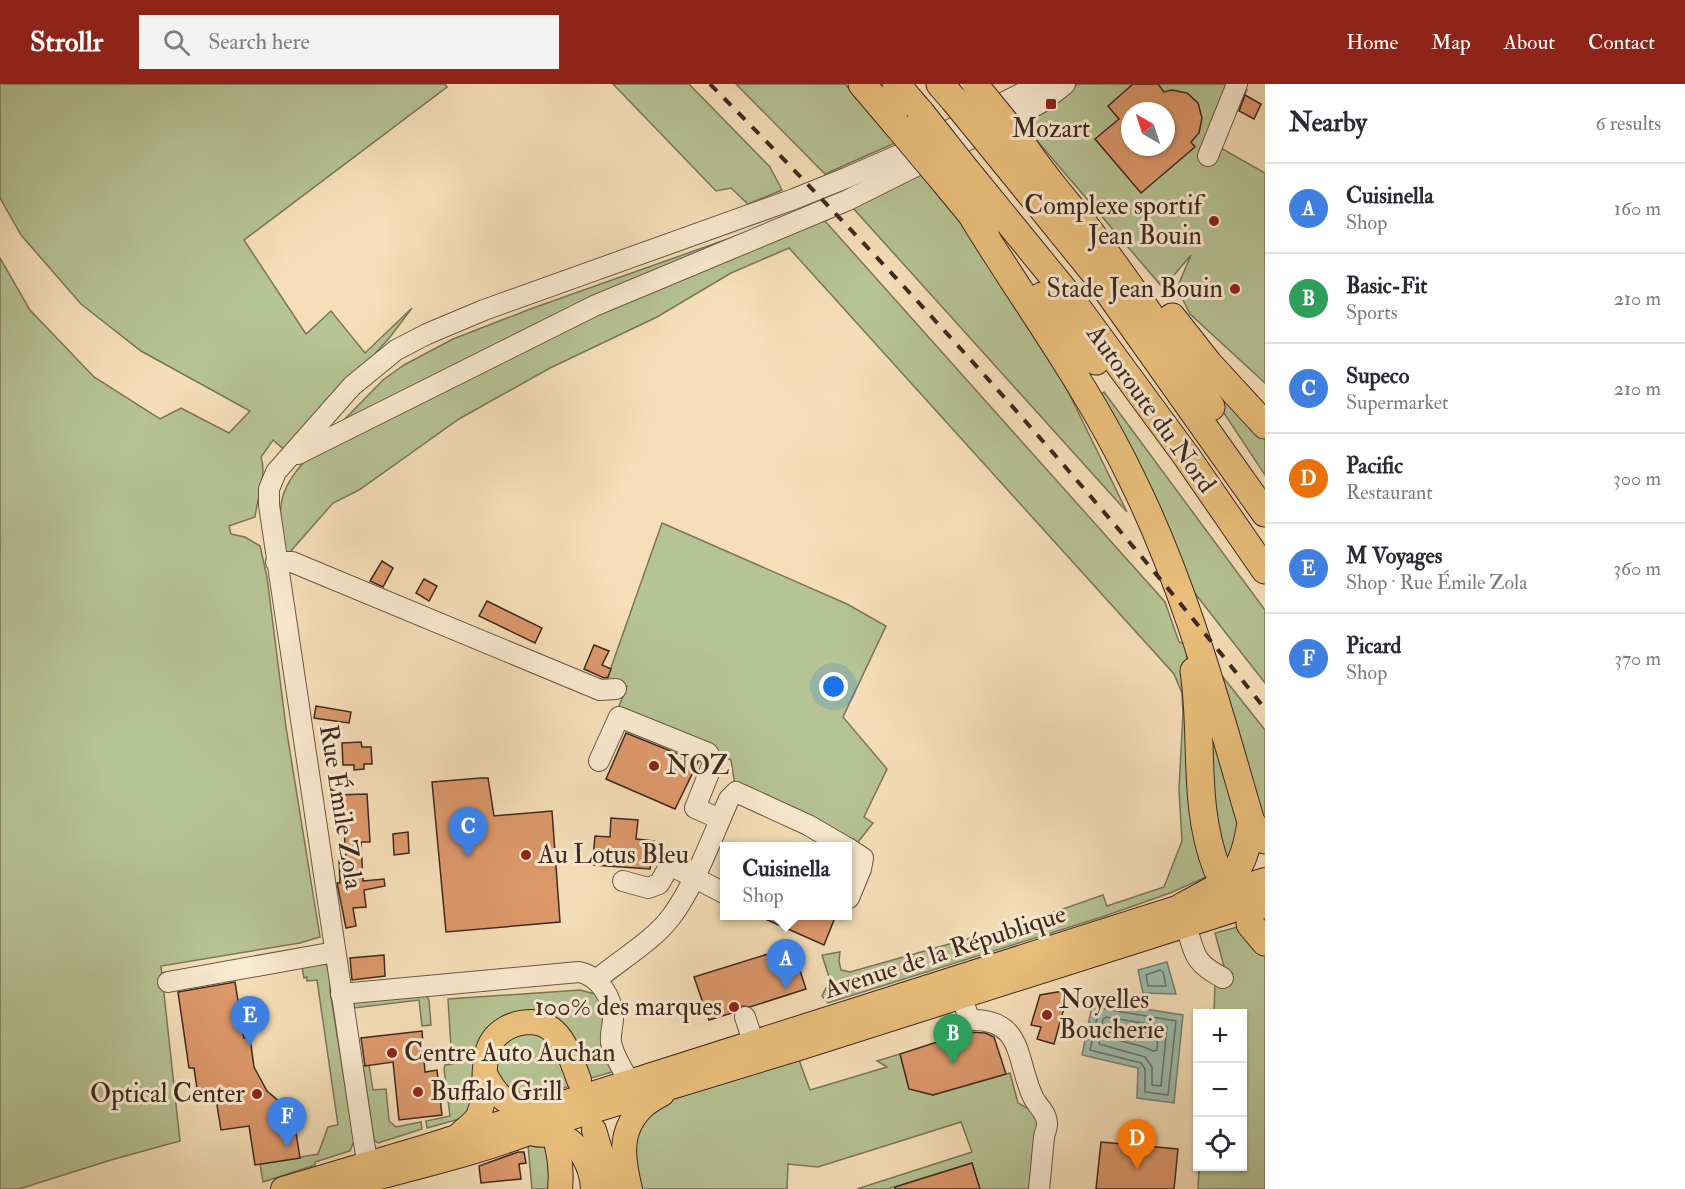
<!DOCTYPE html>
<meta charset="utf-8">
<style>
body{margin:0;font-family:"IM FELL Double Pica",serif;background:#f2f2f3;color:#2b2b33}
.controls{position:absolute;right:18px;bottom:18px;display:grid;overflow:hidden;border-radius:0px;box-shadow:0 2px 4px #0004}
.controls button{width:54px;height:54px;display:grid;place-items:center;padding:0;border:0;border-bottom:2px solid #e1e1e2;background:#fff;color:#2b2b33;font:30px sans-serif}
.compass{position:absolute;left:1121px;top:18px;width:54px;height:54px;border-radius:50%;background:#fff;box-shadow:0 2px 4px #0004;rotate:321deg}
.you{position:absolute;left:834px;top:603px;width:21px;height:21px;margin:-15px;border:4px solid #fff;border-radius:50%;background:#1a73e8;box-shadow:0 0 0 9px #1a73e833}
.badge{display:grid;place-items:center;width:39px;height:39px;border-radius:50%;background:#8f2418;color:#fff;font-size:20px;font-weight:700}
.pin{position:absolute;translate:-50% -50px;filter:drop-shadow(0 2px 3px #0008)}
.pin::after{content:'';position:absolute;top:32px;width:21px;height:18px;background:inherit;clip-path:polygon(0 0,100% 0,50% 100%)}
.popup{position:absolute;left:720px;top:758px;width:132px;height:78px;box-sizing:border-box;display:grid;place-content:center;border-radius:0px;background:#fff;filter:drop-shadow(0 2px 4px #0005);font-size:20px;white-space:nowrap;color:#7c7c81}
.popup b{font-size:22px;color:#2b2b33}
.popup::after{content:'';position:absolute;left:50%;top:100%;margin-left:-12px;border:12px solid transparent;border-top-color:#fff}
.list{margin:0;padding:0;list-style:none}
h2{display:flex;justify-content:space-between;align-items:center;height:78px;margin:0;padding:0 24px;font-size:26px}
h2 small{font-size:20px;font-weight:400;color:#7c7c81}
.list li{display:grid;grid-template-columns:39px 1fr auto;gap:18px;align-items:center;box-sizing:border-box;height:90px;padding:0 24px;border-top:2px solid #e1e1e2}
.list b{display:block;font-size:22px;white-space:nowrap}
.list p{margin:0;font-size:20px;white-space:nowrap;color:#7c7c81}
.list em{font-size:20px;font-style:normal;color:#7c7c81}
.icon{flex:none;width:33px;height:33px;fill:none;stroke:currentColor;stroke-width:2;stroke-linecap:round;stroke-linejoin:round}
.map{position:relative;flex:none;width:1265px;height:1105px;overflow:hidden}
header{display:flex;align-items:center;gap:36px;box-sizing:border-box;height:84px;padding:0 30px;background:#8f2418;color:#fff}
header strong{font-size:28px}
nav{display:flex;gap:33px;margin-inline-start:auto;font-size:21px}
.search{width:420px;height:54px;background:#f2f2f3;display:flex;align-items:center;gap:15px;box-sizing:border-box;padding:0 21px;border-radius:0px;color:#7c7c81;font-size:22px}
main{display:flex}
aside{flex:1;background:#fff}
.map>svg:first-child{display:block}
.green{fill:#b6c394;stroke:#79765a;stroke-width:1.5;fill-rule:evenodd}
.water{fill:#9dbdae;stroke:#768175;stroke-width:1.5}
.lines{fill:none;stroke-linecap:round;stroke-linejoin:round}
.shore{stroke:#6c7267;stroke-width:1.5}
.building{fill:#de996c;stroke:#3c2820;stroke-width:1.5;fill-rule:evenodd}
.minor-casing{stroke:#6a5646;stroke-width:22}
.major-casing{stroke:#3c2820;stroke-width:26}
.highway-casing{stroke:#3c2820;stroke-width:29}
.minor{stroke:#f9ead1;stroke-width:20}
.major{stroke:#ebc07c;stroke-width:24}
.highway{stroke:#ebc07c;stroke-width:27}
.rail{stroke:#3c2820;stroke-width:4;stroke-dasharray:10 10;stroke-linecap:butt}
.highway-bridge-casing{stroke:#3c2820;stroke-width:29;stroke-linecap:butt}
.highway-bridge{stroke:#ebc07c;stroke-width:27}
.poi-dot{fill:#8f2418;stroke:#f9ead1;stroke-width:2}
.labels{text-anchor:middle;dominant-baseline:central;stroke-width:6;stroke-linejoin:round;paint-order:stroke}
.poi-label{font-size:26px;fill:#3c2820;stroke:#f9ead1;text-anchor:start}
.street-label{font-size:26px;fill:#3c2820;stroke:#f9ead1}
</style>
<header>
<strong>Strollr</strong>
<div class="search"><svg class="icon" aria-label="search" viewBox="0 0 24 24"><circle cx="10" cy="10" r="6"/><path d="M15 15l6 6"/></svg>Search here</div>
<nav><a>Home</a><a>Map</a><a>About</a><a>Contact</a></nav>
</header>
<main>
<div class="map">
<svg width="1265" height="1105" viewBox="0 0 1265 1105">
<rect width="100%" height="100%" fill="#f6dfb8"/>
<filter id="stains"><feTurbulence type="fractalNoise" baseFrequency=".00333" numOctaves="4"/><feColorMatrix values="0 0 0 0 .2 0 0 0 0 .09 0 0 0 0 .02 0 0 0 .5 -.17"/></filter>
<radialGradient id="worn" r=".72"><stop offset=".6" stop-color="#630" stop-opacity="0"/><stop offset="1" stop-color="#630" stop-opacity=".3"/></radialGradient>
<g class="green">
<path d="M0 0H445L447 3 244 156 306 250 331 227 365 269 412 224 390 253 287 368 273 356 261 373C267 390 257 415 255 433L229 442 231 450 245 453 260 462 267 493 286 643 320 853 300 859 161 882 180 1057 111 1076 19 1105H0V174L30 226 94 293 160 335 181 324 229 349 250 327 141 267 81 220 21 151 0 114Z"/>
<path d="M613 0H689L770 83 782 106 748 120 731 104 716 107Z"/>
<path d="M736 0H845L895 59 825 90Z"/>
<path d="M1077 0H1233L1247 6 1219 63 1265 89V299L1190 230 1177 204 1191 171 1163 204 1021 38C1043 28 1061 18 1077 0ZM1130 27H1166V63H1130Z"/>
<path d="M921 90 965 144 1058 287 1127 428 852 123 825 137 1165 518 1179 558 1185 560 1213 790 1170 809 1105 832 828 919 822 912 830 896 822 871 840 868 839 877 841 886 850 888 1017 841 1103 811 1107 822 1164 803 1182 757 1179 705 1183 629 1182 609 1174 590 789 164 731 189 657 233 550 284 459 335 359 406 333 419 289 469 284 467C279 427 275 410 304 378L512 266Z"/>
<path d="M798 130 341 339 383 296 404 281 453 255 533 224Z"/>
<path d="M1104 308 1265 526V599L1197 512 1179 485 1097 314Z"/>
<path d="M1231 313 1265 354V391L1220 323Z"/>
<path d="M662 439 847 520 886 542 843 633 887 685 864 733 873 739 858 758 808 741 736 708 731 676 617 627 627 602 607 595Z"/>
<path d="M1223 593 1265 646V739L1217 599Z"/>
<path d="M1207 628 1239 734 1230 775 1226 778 1218 754Z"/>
<path d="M1241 842 1265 871V1105H1198L1199 1083 1242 1082V930L1214 929 1215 896 1224 904 1233 893 1225 886 1215 849Z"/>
<path d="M321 879 326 880C331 888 330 898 330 907L354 1057 350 1067 315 1078V1081L263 1098 260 1080 318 1070 328 1043 338 1041 317 896 307 897V893L304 894 302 883Z"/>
<path d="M580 906 595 910 605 922 612 988 588 995 539 930 474 984 470 1032 427 1044 426 1037 450 1032 444 985 445 981 452 980 448 915Z"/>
<path d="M426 909 429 917 431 941 422 942 419 916 354 924 353 917Z"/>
<path d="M522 948 547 952 572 1001 547 1010 525 1013 498 1002C494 966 490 967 522 948Z"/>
<path d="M900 970 909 1005 933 1011 1010 989 1018 1019 1029 1025 1039 1036 1034 1105H980L972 1079 888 1105H857L972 1068 961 1038 818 1083 788 1080 787 1105H640L632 1073 641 1038 670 1016 799 976 810 1006 887 983 877 977Z"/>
<path d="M369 981 373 1006 386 1005 389 1037 396 1043 421 1038 422 1045 378 1059 374 1056 363 982Z"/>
<path d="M551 1057 555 1105H532L528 1061Z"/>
</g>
<g class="water">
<path d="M1167 878 1176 910 1143 909 1138 886Z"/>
<path d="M1093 917 1183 931 1174 1019 1137 1014 1138 984 1082 971Z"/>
</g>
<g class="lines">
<g class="shore">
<path d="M1160 886 1163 888 1166 902H1148L1146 891Z"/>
<path d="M1099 924 1176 937 1168 1011 1145 1008V985L1141 979 1090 966Z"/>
<path d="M1106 933 1167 943 1161 1002 1152 1001V983L1145 973 1099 960 1103 935Z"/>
<path d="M1113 943 1157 950 1158 952 1157 966 1153 967 1144 963 1111 954 1109 951Z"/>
</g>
</g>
<g class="building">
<path d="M1133 0H1158L1164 8 1172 6 1187 9 1198 19 1202 34 1199 49 1191 58 1195 63 1141 109 1095 55 1119 35 1108 22ZM1130 27H1166V63H1130Z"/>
<path d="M1245 11 1261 20 1254 35 1239 27Z"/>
<path d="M382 477 393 484 383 503 370 497Z"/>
<path d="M424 495 437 502 429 517 416 509Z"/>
<path d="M487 517 542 544 535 559 479 532Z"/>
<path d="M594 561 609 567 602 581 611 585 608 593 604 594 584 585Z"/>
<path d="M316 622 351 628 349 639 314 634Z"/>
<path d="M626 649 698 678 675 725 606 695Z"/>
<path d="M361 658 362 663H371L372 680H364V685L354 686V681H343L342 659Z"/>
<path d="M481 694H488L494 732 552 727 560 838 446 848 432 698Z"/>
<path d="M367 710 370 758H361L363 797 384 795 385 802 364 806 366 823 353 824 356 842 346 844 337 799H340L339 776 346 775 344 745 336 746 335 711Z"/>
<path d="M611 734 638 736 636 755 654 757 650 785 594 781 595 776H593L595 752 610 753Z"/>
<path d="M408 748 409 769 394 771 393 750Z"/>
<path d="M756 831H836L824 861Z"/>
<path d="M781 866 784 875 795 871 806 905 750 923 742 922 735 928 709 936 694 893Z"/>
<path d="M384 871 385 892 352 896 350 874Z"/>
<path d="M235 898 244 954H250L254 983 267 1007 293 1029 300 1074 255 1081 249 1042 221 1046 216 1015 199 1018 194 984H189L178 908Z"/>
<path d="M1069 906 1054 960 1037 955 1041 943 1031 941 1040 911Z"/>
<path d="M422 947 425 988 437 986 442 1031 399 1036 393 978 365 982 361 954Z"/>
<path d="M968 948 985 949 994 953 1006 990 933 1011 909 1005 900 970Z"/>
<path d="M1101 1058 1178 1065 1174 1105H1096Z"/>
<path d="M518 1068H524L526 1079 519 1080 521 1095 481 1099 479 1082Z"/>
<path d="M972 1079 980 1105H895V1103Z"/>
</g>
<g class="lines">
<g class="minor-casing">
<g id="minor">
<path d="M1208 72 1237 0"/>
<path d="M298 370 594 222 848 116 1018 31 1042 18 1065 0"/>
<path d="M276 478H292L600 606 616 605"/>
<path d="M599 677 619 633 708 669 713 679 695 724 720 735"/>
<path d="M848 764 863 774 861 785 849 814"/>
<path d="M623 797 648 804 659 800 670 781 724 809"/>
<path d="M1186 841C1195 871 1194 879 1223 894"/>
<path d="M596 896C620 876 653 857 671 833 694 803 713 751 729 715L736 708 808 741 844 762"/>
<path d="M168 898 335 868"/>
<path d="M341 910 579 888C599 892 613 914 613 934 613 942 610 950 611 958 613 971 623 986 629 997"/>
<path d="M961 913 970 936C1024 934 1016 977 1033 1013 1037 1022 1048 1029 1047 1041 1047 1045 1044 1050 1044 1054 1042 1071 1041 1088 1039 1105"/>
<path d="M745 933 753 957"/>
<path d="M370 1093 364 1059 269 421V405L276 388 352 302 396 266 427 250 484 226 794 115 846 94 908 67 1040 0"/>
</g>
</g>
<g class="major-casing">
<g id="major">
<path d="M485 990C502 1021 507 1019 540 1024"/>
<path d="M594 1046 612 1105"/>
<path d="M531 1049C539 1052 545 1050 554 1051 579 1054 592 1083 593 1105"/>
<path d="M460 1050C466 1044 476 1038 479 1030 491 1002 474 963 505 945 513 940 523 938 532 938 562 940 570 972 579 996"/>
<path d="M554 1051C560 1070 562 1086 560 1105"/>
<path d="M283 1105 425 1063 1265 796"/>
<path d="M334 1105C410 1084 484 1069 556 1038L799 964 1265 816"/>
<path d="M630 1105C622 1073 618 1044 646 1020 651 1016 657 1013 662 1010"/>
</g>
</g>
<g class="highway-casing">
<g id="highway">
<path d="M862 0 896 40"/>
<path d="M896 0 921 29"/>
<path d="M940 0 954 16"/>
<path d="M1021 58C1042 91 1068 119 1091 149 1133 205 1173 263 1211 323"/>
<path d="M998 70 1097 192 1265 429"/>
<path d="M966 86 1068 211 1187 373 1265 486"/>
<path d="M943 96 985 147"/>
<path d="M974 135C1027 221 1088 303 1132 395 1186 504 1217 622 1251 738L1265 756"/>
<path d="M1042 212 1096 277"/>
<path d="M1172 233 1209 280 1265 341"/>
<path d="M1194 587C1204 654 1192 721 1217 785"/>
<path d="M1250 821H1265"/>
<path d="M1183 822C1230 797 1243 794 1251 738"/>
<path d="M1250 840 1265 858"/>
</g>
</g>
<use href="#minor" class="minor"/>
<use href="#major" class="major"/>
<use href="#highway" class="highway"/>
<path class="rail" d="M710 0C906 198 1093 406 1265 625"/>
<g class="highway-bridge-casing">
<g id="highway-bridge">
<path d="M977 4 1021 58"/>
<path d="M954 16 998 70"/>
<path d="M921 29 966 86"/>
<path d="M896 40 943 96"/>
</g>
</g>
<use href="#highway-bridge" class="highway-bridge"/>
</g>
<g class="poi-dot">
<rect x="1045" y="14" width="12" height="12" rx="3"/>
<circle cx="1214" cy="137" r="6"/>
<circle cx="1235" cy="205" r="6"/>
<circle cx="654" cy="682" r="6"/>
<circle cx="526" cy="771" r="6"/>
<circle cx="734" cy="923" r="6"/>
<circle cx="1047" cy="931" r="6"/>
<circle cx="392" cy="969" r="6"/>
<circle cx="418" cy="1008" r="6"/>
<circle cx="257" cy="1010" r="6"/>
</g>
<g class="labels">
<g class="poi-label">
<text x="1051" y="45" text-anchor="middle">Mozart</text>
<text x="1202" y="122" text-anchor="end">Complexe sportif<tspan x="1202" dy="30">Jean Bouin</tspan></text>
<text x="1223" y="205" text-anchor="end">Stade Jean Bouin</text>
<text x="666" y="682">NOZ</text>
<text x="538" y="771">Au Lotus Bleu</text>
<text x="1059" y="916">Noyelles<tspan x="1059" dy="30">Boucherie</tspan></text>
<text x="722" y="923" text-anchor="end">100% des marques</text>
<text x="404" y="969">Centre Auto Auchan</text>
<text x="430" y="1008">Buffalo Grill</text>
<text x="245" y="1010" text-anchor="end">Optical Center</text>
</g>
<g class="street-label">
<text transform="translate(1151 325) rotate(54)">Autoroute du Nord</text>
<text transform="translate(341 723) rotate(81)">Rue Émile Zola</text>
<text transform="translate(945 868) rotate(-18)">Avenue de la République</text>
</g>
</g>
<rect width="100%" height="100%" filter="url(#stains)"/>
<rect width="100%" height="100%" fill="url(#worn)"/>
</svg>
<div class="controls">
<button>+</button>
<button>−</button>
<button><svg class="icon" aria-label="locate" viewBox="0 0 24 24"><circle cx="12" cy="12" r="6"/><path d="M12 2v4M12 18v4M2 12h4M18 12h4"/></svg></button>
</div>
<svg class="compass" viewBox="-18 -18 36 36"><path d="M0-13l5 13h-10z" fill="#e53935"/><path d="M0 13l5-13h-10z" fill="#7c7c81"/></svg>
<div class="you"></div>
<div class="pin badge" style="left:786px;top:905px;background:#3f7fe0">A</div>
<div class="popup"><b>Cuisinella</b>Shop</div>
<div class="pin badge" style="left:953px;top:980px;background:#2e9e5b">B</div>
<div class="pin badge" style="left:468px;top:773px;background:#3f7fe0">C</div>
<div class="pin badge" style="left:1137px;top:1085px;background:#e8710a">D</div>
<div class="pin badge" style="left:250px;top:962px;background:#3f7fe0">E</div>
<div class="pin badge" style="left:287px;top:1063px;background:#3f7fe0">F</div>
</div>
<aside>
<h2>Nearby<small>6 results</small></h2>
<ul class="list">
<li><span class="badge" style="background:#3f7fe0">A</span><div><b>Cuisinella</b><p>Shop</p></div><em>160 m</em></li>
<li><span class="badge" style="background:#2e9e5b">B</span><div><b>Basic-Fit</b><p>Sports</p></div><em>210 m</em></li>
<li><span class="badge" style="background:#3f7fe0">C</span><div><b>Supeco</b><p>Supermarket</p></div><em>210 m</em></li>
<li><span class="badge" style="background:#e8710a">D</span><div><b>Pacific</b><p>Restaurant</p></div><em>300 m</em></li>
<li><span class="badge" style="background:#3f7fe0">E</span><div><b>M Voyages</b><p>Shop · Rue Émile Zola</p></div><em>360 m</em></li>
<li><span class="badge" style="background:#3f7fe0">F</span><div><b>Picard</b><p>Shop</p></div><em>370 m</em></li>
</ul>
</aside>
</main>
